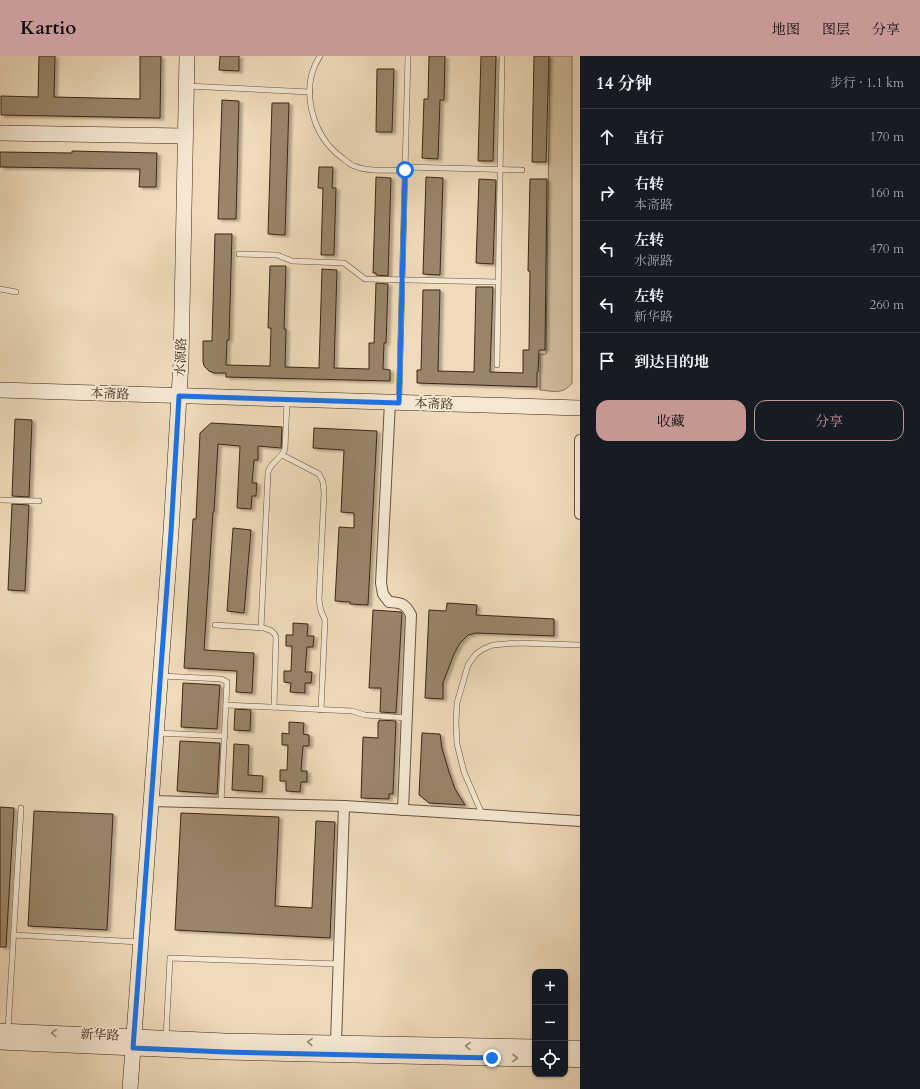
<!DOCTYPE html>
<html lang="zh">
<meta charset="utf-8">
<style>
body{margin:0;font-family:Cardo,"Noto Serif SC",serif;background:#20242c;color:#f1f3f6}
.controls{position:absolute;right:12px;bottom:12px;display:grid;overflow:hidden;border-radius:8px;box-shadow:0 1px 3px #0004}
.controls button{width:36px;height:36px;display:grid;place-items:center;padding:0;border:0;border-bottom:1px solid #363941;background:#171b24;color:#f1f3f6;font:20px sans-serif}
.stop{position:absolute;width:12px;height:12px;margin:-9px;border:3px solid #1a73e8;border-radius:50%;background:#fff}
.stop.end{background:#1a73e8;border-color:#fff;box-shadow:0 1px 4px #0008}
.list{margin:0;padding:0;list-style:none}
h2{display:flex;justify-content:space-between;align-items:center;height:52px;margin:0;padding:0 16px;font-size:17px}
h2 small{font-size:13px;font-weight:400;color:#9ea1a6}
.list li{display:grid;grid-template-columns:26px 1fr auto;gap:12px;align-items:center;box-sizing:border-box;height:56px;padding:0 16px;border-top:1px solid #363941}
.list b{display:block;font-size:15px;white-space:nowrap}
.list p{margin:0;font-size:13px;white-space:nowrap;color:#9ea1a6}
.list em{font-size:13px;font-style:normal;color:#9ea1a6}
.actions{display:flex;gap:8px;padding:12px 16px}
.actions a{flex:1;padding:9px 0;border:1px solid #c59692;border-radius:12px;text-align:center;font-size:14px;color:#c59692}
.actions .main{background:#c59692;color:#111}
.icon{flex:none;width:22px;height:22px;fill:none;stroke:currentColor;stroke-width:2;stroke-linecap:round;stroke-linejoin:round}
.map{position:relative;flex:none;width:580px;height:1033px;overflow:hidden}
header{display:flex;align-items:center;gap:24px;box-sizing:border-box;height:56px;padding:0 20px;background:#c59692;color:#111}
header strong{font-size:19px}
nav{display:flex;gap:22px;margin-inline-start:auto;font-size:14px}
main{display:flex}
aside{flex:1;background:#171b24}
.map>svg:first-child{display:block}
.green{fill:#d0bc9e;stroke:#867258}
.building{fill:#99856a;stroke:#3b2713;filter:url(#shadow)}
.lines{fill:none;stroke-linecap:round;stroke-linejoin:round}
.lane-casing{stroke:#68543d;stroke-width:6}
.street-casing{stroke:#68543d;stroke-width:12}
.secondary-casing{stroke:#3b2713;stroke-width:16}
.lane{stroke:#f5e8d3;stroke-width:5}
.street{stroke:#f5e8d3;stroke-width:10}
.secondary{stroke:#f5e8d3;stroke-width:15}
.oneway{stroke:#988873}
.route{stroke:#1a73e8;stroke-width:5}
.labels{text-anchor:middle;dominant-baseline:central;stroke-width:4;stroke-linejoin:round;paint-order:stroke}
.street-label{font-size:13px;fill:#3b2713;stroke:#f5e8d3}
</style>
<header>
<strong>Kartio</strong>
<nav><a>地图</a><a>图层</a><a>分享</a></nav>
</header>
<main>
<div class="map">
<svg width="580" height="1033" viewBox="0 0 580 1033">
<defs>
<filter id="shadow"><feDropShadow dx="3.5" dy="2" stdDeviation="1" flood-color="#0004"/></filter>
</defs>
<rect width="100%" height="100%" fill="#efdbbb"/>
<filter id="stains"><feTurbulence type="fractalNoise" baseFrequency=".005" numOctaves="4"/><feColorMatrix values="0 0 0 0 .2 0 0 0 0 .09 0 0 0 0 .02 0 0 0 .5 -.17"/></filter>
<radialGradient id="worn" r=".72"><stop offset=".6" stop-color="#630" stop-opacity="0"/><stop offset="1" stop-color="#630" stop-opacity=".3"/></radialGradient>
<path class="green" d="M550 0H572V327C563 339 553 335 540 334V298H546Z"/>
<g class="building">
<path d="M39 0H55L54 41 140 43V0H161L160 62 1 59V40L38 41Z"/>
<path d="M220 0H239V15L219 14Z"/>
<path d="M429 0H445L444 44H440L438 103 422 102 424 43H428Z"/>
<path d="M481 0H496L493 105H478Z"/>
<path d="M534 0H549L546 106H532Z"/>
<path d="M377 13H394L392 76H376Z"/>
<path d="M222 44 239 45 236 163H218Z"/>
<path d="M272 47H289L285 179 268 178Z"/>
<path d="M72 95 157 97 156 131H139L140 113 0 111V96L72 97Z"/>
<path d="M319 111H333L332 132H336L334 199H321L323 132H318Z"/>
<path d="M376 121 391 122 388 220 376 219V217H373Z"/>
<path d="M426 121 443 122 440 219 423 218Z"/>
<path d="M479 123 496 124 493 208 476 207Z"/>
<path d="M530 123H547L545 294H539L538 316H537V331L417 327V314H421L423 234H440L438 315 474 316 476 231H493L490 316 523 317V294H529L530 215H528Z"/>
<path d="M215 178H232L229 284H227L226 309 270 310 271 272H268L270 210H286L284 273H286L285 311 319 312 322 213 337 214 334 312 369 313V287H374L376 227 388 228 386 287H384L383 313 390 314V325L226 321V317H214L209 315 204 310 203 305V285H212Z"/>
<path d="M15 363 32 364 29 441 12 440Z"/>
<path d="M211 367 282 371 281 392 258 390V404H254L252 427H257L256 440H252L251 453 237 452 240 390 218 388 214 456H213L204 594 254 597 252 637 236 636 237 615 184 612 193 463H196L200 377Z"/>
<path d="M314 372 377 375 368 549 350 548V546L335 545 339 471 354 472V457L341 456 344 394 313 392Z"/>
<path d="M12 448 29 449 25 535 8 534Z"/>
<path d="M233 472 251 474 244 557 227 555Z"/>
<path d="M447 547 477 549 476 559 554 563V580L476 577 468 579 460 587 454 598 443 627V643L425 642 429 554 446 555Z"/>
<path d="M373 554 401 556 402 557 396 657 380 656 381 632H369Z"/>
<path d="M293 567 308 568 307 580H314L313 591H307L305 616H312L311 627H305V637L290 636 291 627 284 626V615H291L292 590H286V579H293Z"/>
<path d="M183 627 220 629 217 673 181 671Z"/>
<path d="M235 653 251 654 250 675 234 674Z"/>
<path d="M379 664 396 665 393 738H389V743L361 742 363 681 378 682V666H379Z"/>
<path d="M289 666 304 667 303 678 309 679V690H303L301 715H307V726H301L300 736 286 735V725H280V714H287L288 689H282V677L289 678Z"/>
<path d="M422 677 440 678 442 692 449 716 455 733 465 749 429 747 419 739Z"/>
<path d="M180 685 220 687 217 738 177 735Z"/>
<path d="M234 688 249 689 248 719 263 720 262 736 232 734Z"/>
<path d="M0 751 14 752 6 891H0Z"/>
<path d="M34 755 113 758 107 874 28 870Z"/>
<path d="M181 757 279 761 275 850 312 852 316 765 335 766 330 882 175 874Z"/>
</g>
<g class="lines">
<g class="lane-casing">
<g id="lane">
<path d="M320 0C299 32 312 79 341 101 345 104 349 108 354 110 369 116 388 114 405 114"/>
<path d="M187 30 310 36"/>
<path d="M405 111 522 114"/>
<path d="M239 198 277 199 292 205 344 207 365 223 498 226"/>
<path d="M0 233 16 236"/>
<path d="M497 309 502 0"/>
<path d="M399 346 408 0"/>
<path d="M282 399 319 418 323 426 324 437 319 544 321 555 325 564 321 654"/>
<path d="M0 444 39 445"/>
<path d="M215 569 264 572C270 574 274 575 276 581L274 651"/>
<path d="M261 572 268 416C271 406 281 403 285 393L287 345"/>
<path d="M162 620 221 623 227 626 221 747"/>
<path d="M226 649 352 655 365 659 407 662"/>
<path d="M157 677 225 680"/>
<path d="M482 758 464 716 457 688 456 666 457 647 468 609 476 598 483 593 493 589 517 587 580 589"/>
<path d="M14 879 139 886"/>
<path d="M8 974 21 752"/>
<path d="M166 981 170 902 339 908"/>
</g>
</g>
<g class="street-casing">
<g id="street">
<path d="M390 346 381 527 383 538 389 546C401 547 405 547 411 559L403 754"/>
<path d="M580 384V458"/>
<path d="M151 745 344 750 580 765"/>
<path d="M336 986 344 750"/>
</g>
</g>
<g class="secondary-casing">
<g id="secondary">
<path d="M0 77 185 80"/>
<path d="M0 334 580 352"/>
<path d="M0 975 225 985 535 991"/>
<path d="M0 986 225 996 535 1003"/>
<path d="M565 992H580"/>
<path d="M565 1003 580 1004"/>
<path d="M130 1033 171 476 181 306 187 0"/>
</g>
</g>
<use href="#lane" class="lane"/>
<use href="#street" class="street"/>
<use href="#secondary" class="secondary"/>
</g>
<defs><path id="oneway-chevron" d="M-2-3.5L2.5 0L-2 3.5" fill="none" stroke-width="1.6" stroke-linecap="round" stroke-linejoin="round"/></defs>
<g class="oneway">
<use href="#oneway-chevron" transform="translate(54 977) rotate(-178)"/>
<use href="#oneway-chevron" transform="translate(310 986) rotate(-179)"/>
<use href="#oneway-chevron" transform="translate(468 990) rotate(-179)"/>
<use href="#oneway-chevron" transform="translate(515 1002) rotate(1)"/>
</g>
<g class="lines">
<path class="route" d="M405 114 399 347 179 340 171 476 133 992 225 996 492 1002"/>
</g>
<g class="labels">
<g class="street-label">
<text transform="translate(181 301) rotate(-88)">水源路</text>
<text transform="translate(110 338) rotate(2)">本斋路</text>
<text transform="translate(434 348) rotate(2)">本斋路</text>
<text transform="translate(100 979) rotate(2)">新华路</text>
</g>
</g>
<rect width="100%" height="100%" filter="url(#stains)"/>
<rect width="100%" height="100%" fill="url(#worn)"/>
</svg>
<div class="controls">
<button>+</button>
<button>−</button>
<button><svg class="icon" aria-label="locate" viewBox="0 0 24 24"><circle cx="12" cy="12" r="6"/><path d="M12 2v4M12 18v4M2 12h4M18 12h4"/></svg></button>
</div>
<div class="stop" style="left:405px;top:114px"></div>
<div class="stop end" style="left:492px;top:1002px"></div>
</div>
<aside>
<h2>14 分钟<small>步行 · 1.1 km</small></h2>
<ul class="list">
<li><svg class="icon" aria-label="ahead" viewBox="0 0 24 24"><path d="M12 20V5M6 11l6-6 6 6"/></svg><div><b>直行</b></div><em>170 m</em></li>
<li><svg class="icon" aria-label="right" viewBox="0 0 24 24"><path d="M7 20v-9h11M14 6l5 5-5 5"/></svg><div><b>右转</b><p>本斋路</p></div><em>160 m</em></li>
<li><svg class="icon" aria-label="left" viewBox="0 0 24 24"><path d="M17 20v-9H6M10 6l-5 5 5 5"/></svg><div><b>左转</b><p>水源路</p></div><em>470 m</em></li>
<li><svg class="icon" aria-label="left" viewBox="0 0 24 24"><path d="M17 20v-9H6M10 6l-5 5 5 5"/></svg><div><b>左转</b><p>新华路</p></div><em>260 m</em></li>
<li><svg class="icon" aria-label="arrive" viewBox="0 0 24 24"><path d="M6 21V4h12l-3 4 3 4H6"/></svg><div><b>到达目的地</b></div></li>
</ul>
<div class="actions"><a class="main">收藏</a><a>分享</a></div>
</aside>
</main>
